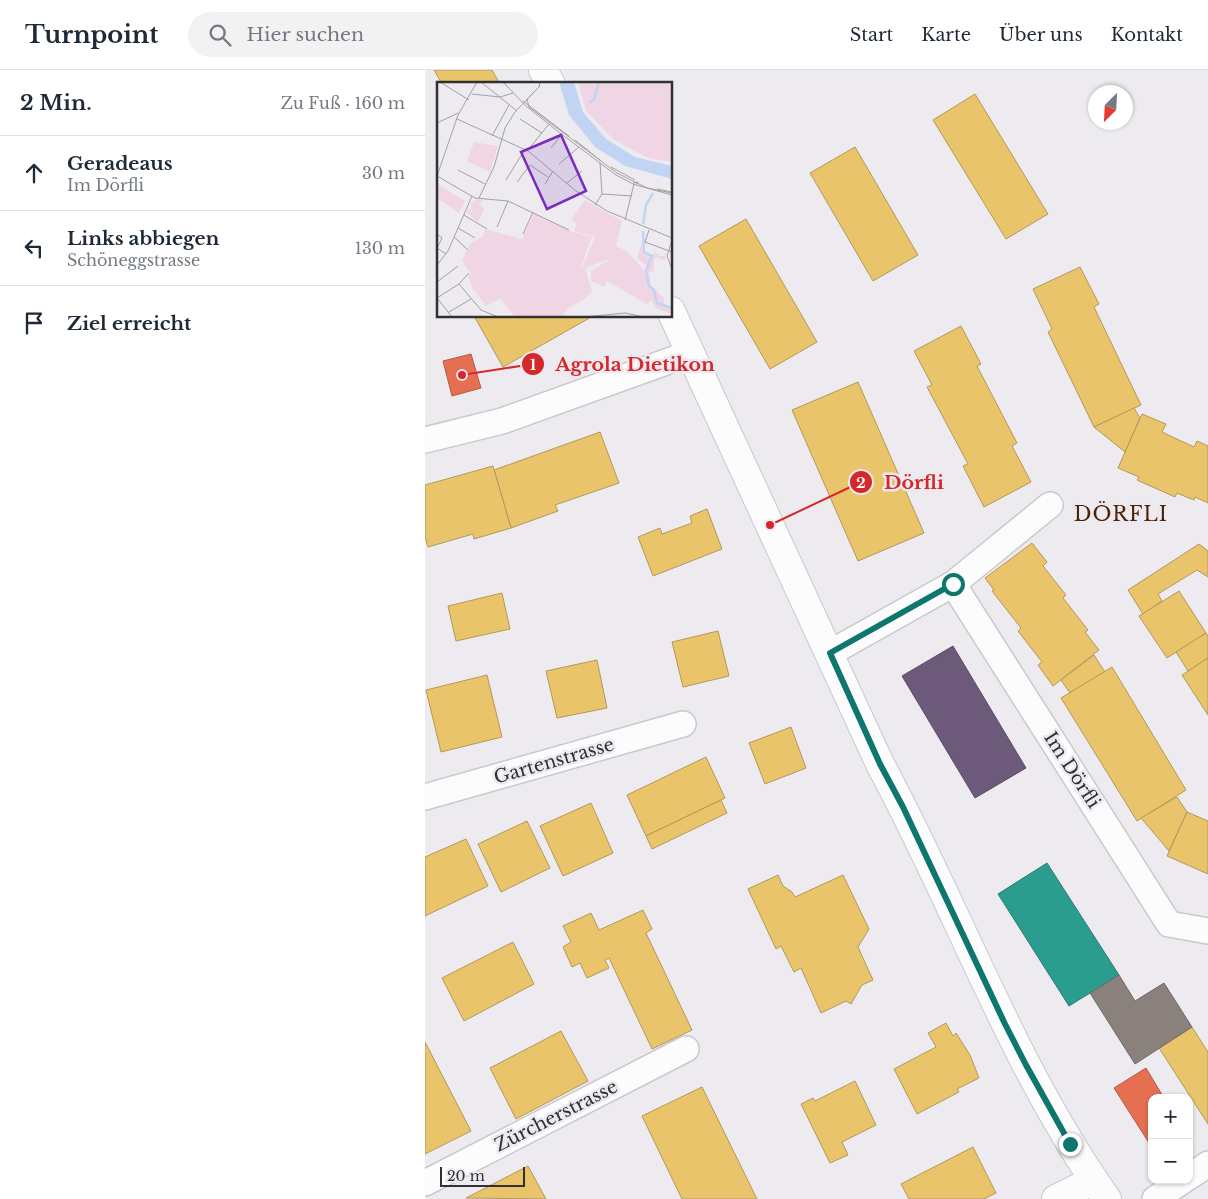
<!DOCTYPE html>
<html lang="de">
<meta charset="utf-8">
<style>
body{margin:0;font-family:"Libre Baskerville",serif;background:#f2f2f3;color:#1f2937}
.controls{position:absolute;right:15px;bottom:15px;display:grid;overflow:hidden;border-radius:10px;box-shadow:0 1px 4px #0004}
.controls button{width:45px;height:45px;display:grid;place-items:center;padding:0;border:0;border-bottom:1px solid #e0e1e3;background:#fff;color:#1f2937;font:25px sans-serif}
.compass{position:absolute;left:663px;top:15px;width:45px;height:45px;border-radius:50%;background:#fff;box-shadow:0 1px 4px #0004;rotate:204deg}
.scale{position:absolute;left:15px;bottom:12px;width:85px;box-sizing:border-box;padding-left:5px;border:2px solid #313033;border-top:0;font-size:14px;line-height:18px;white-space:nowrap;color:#313033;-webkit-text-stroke:4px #ece9f1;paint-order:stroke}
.stop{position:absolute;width:15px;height:15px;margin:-11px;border:4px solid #0f766e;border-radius:50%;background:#fff}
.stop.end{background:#0f766e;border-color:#fff;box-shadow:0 1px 5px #0008}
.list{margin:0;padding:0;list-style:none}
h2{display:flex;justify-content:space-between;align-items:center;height:65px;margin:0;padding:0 20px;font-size:21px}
h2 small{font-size:16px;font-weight:400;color:#747a83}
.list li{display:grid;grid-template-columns:32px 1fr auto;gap:15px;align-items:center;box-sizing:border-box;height:75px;padding:0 20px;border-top:1px solid #e0e1e3}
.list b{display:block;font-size:19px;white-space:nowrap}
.list p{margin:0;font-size:16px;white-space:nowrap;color:#747a83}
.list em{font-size:16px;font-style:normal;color:#747a83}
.icon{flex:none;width:28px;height:28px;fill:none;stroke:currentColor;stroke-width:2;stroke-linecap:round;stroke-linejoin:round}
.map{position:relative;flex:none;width:783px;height:1129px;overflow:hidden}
header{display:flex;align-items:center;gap:30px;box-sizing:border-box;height:70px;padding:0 25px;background:#fff;border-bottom:1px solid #e0e1e3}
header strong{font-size:24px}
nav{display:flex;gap:28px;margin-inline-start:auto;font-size:18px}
.search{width:350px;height:45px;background:#f2f2f3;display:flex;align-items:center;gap:12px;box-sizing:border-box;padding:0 18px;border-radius:28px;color:#747a83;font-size:19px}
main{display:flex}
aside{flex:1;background:#fff}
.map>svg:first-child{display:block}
.homes{fill:#e9c46a;stroke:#b2985a}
.shops{fill:#e76f51;stroke:#b05c48}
.offices{fill:#6d597a;stroke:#5b4d65}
.schools{fill:#2a9d8f;stroke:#2c7c73}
.industry{fill:#8a817c;stroke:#6f6966}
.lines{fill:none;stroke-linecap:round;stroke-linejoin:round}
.street-casing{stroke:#c9c8cb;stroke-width:28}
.secondary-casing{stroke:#c9c8cb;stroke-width:30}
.street{stroke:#fcfcfd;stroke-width:25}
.secondary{stroke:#fcfcfd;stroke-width:28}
.route{stroke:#0f766e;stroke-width:6}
.labels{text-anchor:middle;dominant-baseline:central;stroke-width:5;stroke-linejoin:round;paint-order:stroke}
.street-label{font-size:18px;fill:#313033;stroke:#ece9f1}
.quarter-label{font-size:20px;letter-spacing:1px;fill:#4f2300;stroke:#ece9f1}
.inset-river{fill:none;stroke:#c2d4f4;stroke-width:2.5}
.inset-road{fill:none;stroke:#a2a0a4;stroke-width:1}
.view{fill:#7b2cbf;fill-opacity:0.15;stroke:#7b2cbf;stroke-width:2.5}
.inset-edge{fill:none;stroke:#313033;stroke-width:2.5}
.leader{fill:none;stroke:#d62828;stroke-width:2}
.callout-dot{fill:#d62828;stroke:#ece9f1;stroke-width:2}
.mark-label{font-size:15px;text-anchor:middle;font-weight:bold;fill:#fff}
.callout-label{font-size:19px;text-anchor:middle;font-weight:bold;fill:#d62828;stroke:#ece9f1;stroke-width:5;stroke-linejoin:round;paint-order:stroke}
</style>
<header>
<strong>Turnpoint</strong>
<div class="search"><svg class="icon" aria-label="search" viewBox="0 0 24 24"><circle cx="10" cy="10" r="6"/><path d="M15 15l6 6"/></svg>Hier suchen</div>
<nav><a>Start</a><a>Karte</a><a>Über uns</a><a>Kontakt</a></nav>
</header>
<main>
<aside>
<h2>2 Min.<small>Zu Fuß · 160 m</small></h2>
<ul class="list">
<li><svg class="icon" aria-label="ahead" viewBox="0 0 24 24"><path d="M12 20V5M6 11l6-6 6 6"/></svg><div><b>Geradeaus</b><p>Im Dörfli</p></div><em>30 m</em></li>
<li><svg class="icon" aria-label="left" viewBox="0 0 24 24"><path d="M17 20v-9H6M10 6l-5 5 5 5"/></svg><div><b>Links abbiegen</b><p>Schöneggstrasse</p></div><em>130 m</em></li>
<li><svg class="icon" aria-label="arrive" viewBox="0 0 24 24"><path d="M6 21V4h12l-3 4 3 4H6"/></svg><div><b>Ziel erreicht</b></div></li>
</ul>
</aside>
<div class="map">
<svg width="783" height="1129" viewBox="0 0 783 1129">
<rect width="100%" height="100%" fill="#edebef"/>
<g class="homes">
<path d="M9 0H67L75 14H17Z"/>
<path d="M550 24 623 144 581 169 508 50Z"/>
<path d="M430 77 493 185 448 211 385 103Z"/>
<path d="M321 149 392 272 345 299 274 176Z"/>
<path d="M655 197 674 234 669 237 716 335 669 357 623 262 627 259 608 219Z"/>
<path d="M49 246H168L78 297Z"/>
<path d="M536 256 556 294 552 296 592 373 587 376 606 412 559 437 538 396 543 394 502 317 507 315 489 281Z"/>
<path d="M433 312 499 463 433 491 367 340Z"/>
<path d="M709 338 715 348 700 382 669 357Z"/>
<path d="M717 344 741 354 737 362 769 377 772 371 783 376V433L770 427 769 430 752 423 750 427 712 410 714 407 693 398Z"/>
<path d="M175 362 194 413 130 435 133 441 86 458 69 400Z"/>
<path d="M68 396 86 458 49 469 48 464 3 477 0 467V415Z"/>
<path d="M282 439 297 479 228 506 213 467 235 458 237 464 267 453 265 446Z"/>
<path d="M607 473 622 492 618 496 641 525 638 528 663 560 660 562 674 580 628 616 613 595 617 592 593 561 596 558 567 521 569 520 560 508Z"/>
<path d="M774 474 783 481V507L772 500 733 524 737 531 718 544 703 520Z"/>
<path d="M754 521 781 563 742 588 714 546Z"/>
<path d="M77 523 85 559 31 571 23 536Z"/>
<path d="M293 561 304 606 258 617 247 572Z"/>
<path d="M781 563 783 566V588L763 601 751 582Z"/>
<path d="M669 585 680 602 645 623 636 610Z"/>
<path d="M783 588V645L757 605Z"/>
<path d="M172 590 182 638 132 648 121 601Z"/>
<path d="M687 597 761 720 712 751 636 628Z"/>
<path d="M62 605 77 667 16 682 1 620Z"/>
<path d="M366 657 381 698 340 714 324 673Z"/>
<path d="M281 687 300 728 221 766 202 725Z"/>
<path d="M752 727 762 742 744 781 716 748Z"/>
<path d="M296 730 302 743 227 779 221 766Z"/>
<path d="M166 733 188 783 138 806 115 756Z"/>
<path d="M762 742 783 751V804L742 786Z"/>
<path d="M102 751 125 798 76 822 53 774Z"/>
<path d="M41 769 63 816 0 846V787Z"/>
<path d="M353 805 358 816 367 822 370 827 418 805 444 859 433 877 448 910 437 915 426 934 421 931 396 943 376 898 369 902 356 876 351 879 323 819Z"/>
<path d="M218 840 227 859 221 863 267 960 227 979 184 888 180 890 184 898 162 908 155 893 147 897 138 877 146 872 138 856 166 843 174 860Z"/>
<path d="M88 872 109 914 39 951 17 908Z"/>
<path d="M521 953 528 966 531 963 545 985 554 1008 532 1019 534 1022 492 1044 469 999 511 977 503 963Z"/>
<path d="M767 957 783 982V1054L734 978Z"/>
<path d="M136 961 163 1011 91 1049 65 998Z"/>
<path d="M0 972 46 1061 0 1084Z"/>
<path d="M430 1011 451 1055 417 1072 423 1085 405 1093 376 1034 388 1028 390 1031Z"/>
<path d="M277 1017 332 1129H257L217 1046Z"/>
<path d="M548 1077 571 1123 559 1129H484L476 1114Z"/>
<path d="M103 1096 121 1129 41 1128Z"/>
</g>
<g class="shops">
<path d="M46 284 56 318 27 326 18 291Z"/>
<path d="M721 998 739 1028H727L726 1076 689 1018Z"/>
</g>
<path class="offices" d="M528 576 601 698 550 728 477 606Z"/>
<path class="schools" d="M622 793 694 905 644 936 573 824Z"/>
<path class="industry" d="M694 905 710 931 739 913 767 957 710 994 665 923Z"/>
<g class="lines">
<g class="street-casing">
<g id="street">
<path d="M0 370 77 351 266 283"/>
<path d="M528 514 744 854 783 861"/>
<path d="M405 583 528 514 625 435"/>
<path d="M0 727 258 654"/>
<path d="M764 1107 783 1094"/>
<path d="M0 1113 261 979"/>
<path d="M730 1129 759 1110"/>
</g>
</g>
<g class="secondary-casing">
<g id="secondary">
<path d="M118 0 126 14"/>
<path d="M246 241 455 694C533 838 587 995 682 1129"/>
<path d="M631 1129 669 1110"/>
</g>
</g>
<use href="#street" class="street"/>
<use href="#secondary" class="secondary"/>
</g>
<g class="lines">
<path class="route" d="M528 514 405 583 455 694 478 737 580 954 601 995 645 1074"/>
</g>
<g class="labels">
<g class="street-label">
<text transform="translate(129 691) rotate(-16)">Gartenstrasse</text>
<text transform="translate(647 700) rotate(57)">Im Dörfli</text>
<text transform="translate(131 1046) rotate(-27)">Zürcherstrasse</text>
</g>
<g class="quarter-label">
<text x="696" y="444">DÖRFLI</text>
</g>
</g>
<g transform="translate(12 12)">
<rect width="235" height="235" fill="#edebef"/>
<path d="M141 0H235V80L211 76 177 58 149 29ZM37 60 61 64 53 90 30 79ZM0 102 28 119 22 131 0 116ZM39 117 45 118 43 124H46L47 128 51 120 41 140 30 131 32 126 35 131 33 122ZM148 118 185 139 179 164 190 169 207 188 210 184 200 176 205 160 209 171 217 173 219 165 218 170 223 174H227L229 169 228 178 217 175V189L212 190 214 204 227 216V224L235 226V232L218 226 215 218 210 222 170 199 167 205 154 199V189L175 176 148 186 155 209 148 217 131 226 126 234 78 235 63 217 49 224 36 207 31 194 34 192 25 179 33 162 46 154 48 147 85 157 97 131 133 149 155 155 144 184 145 185 158 155 137 149 140 141 134 138Z" fill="#f0d6e4"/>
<path d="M122 0H137L146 30 169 57 198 75 235 84V97L188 84 158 65 132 33Z" fill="#c2d4f4"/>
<path class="inset-river" d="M152 21 157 17 162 0M206 142 209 123 216 111M206 149 207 170 215 174 209 189 212 204 217 208 220 221 235 226"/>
<path class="inset-road" d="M3 0 32 18M44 0 80 29M66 0 89 24 123 51 179 93 198 103 201 100 196 101M103 0 102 5 90 17 92 25 180 91 210 106 235 111M35 12 63 15 76 11M86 19 132 54M20 37 91 69 139 109 170 129 235 156M83 37 105 51M0 41 21 31M55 54 72 23M138 58 164 79M114 66 125 52M91 68 112 42M122 82 142 65M174 85 198 98M21 88 48 102M0 94 38 116 71 119 132 148M0 94 21 33 40 0M69 98 88 67M80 100 93 83 111 95M130 101 145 89M108 102 116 89M199 103 235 113M220 107 235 110M165 112 195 114M42 116 57 85 68 46 78 30 102 5 103 0M158 123 165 112 163 81M27 133 50 147M188 138 197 102M60 145 71 119M21 146 38 156M212 148 208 160 235 170M0 152 5 156 0 166 9 172M86 152 96 130M17 155 31 168M235 158 230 174 235 187M0 183 11 169 35 114M0 200 21 184M22 202 44 228 61 235M12 230 34 217M15 235 0 216 22 202 32 191M147 235 188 231 207 235"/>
<path class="view" d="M124 53 149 109 110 127 84 70Z"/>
<rect width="235" height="235" class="inset-edge"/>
</g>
<path class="leader" d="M37 305L108 294M345 455L436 412"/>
<g class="callout-dot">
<circle cx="37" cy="305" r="5"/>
<circle cx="345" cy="455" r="5"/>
<circle cx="108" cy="294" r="12"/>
<circle cx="436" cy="412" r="12"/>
</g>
<g class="mark-label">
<text x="108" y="300">1</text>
<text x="436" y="418">2</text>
</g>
<g class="callout-label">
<text x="210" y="301">Agrola Dietikon</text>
<text x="489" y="419">Dörfli</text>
</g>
</svg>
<div class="controls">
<button>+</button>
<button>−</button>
</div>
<svg class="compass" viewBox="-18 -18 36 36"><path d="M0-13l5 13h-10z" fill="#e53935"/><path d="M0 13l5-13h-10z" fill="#747a83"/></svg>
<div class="scale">20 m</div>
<div class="stop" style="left:528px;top:514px"></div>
<div class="stop end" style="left:645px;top:1074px"></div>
</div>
</main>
